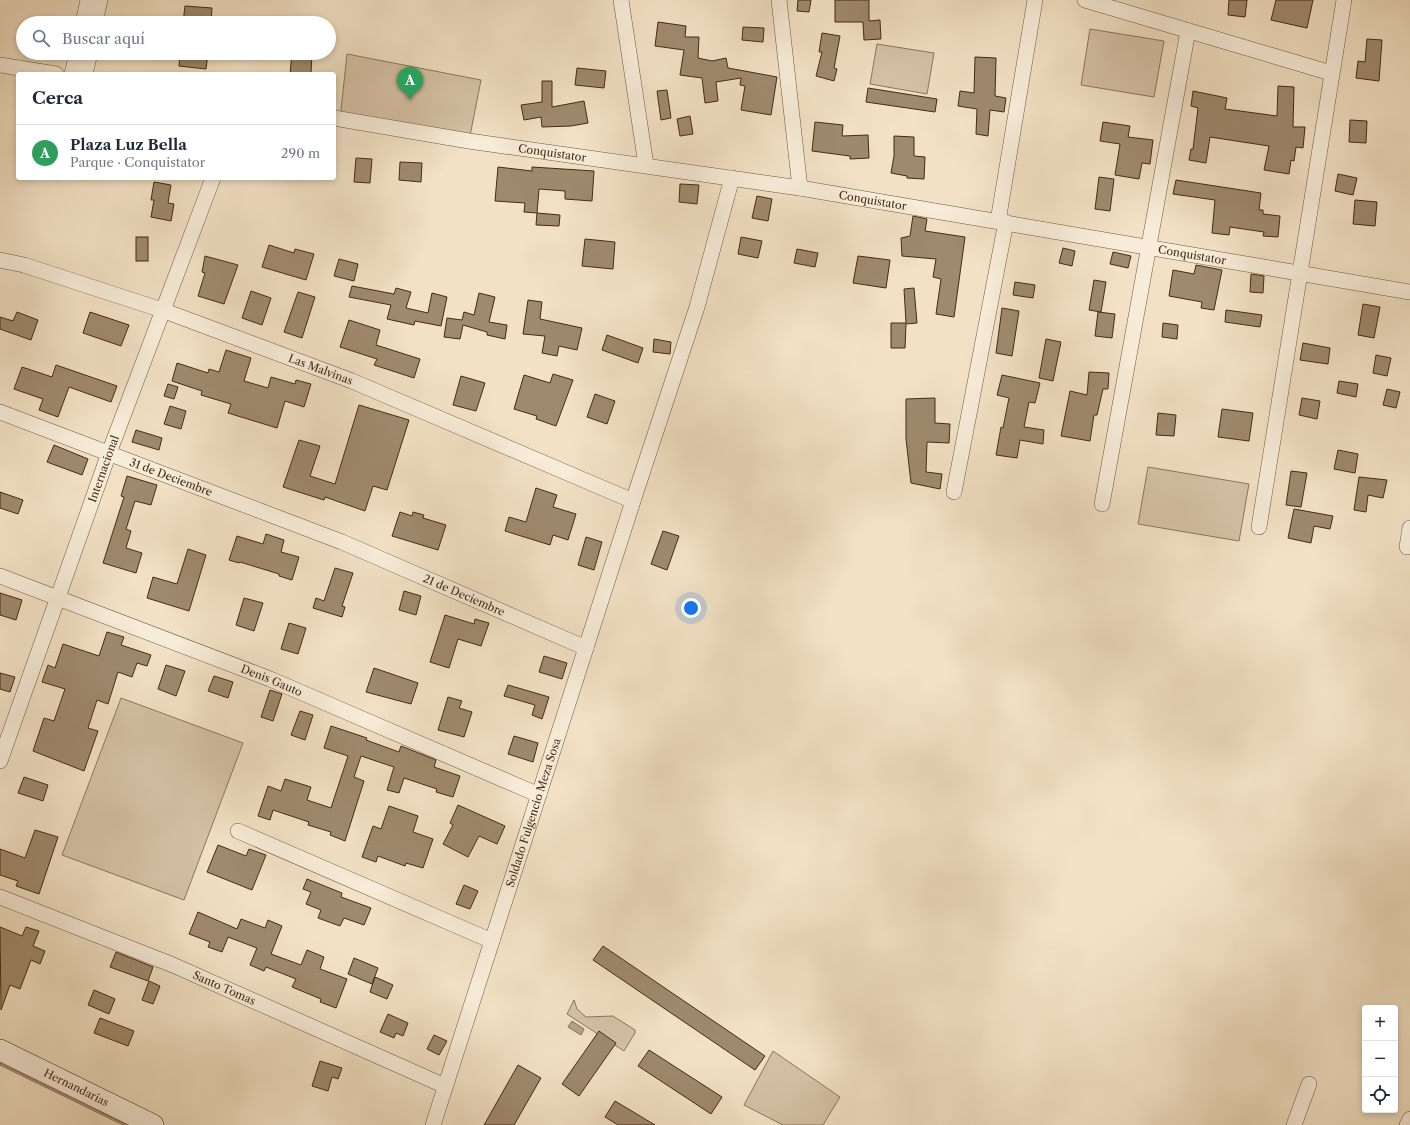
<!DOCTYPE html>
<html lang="es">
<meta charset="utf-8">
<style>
body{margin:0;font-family:"Libre Caslon Text",serif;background:#f2f2f3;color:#1f2937}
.controls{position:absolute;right:12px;bottom:12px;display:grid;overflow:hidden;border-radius:4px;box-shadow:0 2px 6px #0003}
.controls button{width:36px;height:36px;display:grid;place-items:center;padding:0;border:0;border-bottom:1px solid #e0e1e3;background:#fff;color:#1f2937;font:20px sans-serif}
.you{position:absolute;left:691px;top:608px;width:14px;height:14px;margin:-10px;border:3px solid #fff;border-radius:50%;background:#1a73e8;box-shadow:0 0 0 6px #1a73e833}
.badge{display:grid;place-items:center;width:26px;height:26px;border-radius:50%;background:#0f766e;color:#fff;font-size:13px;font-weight:700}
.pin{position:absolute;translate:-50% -33px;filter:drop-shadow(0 1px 2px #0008)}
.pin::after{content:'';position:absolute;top:21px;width:14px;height:12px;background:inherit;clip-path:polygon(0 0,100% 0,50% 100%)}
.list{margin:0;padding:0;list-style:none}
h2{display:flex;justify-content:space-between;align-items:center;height:52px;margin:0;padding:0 16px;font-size:17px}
h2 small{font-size:13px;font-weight:400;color:#747a83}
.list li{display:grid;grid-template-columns:26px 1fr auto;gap:12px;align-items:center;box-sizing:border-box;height:56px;padding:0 16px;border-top:1px solid #e0e1e3}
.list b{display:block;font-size:15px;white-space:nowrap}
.list p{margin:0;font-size:13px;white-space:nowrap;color:#747a83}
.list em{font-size:13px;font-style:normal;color:#747a83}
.icon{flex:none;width:22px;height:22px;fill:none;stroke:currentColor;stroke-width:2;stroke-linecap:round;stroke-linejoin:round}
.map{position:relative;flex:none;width:1410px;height:1125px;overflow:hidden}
.search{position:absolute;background:#fff;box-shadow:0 2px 6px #0003;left:16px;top:16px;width:320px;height:44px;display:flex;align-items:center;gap:10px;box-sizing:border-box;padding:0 14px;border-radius:22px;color:#747a83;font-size:15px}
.panel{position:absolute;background:#fff;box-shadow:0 2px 6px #0003;left:16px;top:72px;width:320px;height:108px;border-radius:4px}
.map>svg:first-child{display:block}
.green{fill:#d5c2a6;stroke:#8d765c}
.water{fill:#b7a387;stroke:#897358}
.building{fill:#9f8a6e;stroke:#452b11}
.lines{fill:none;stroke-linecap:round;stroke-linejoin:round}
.street-casing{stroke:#70583e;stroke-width:16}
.secondary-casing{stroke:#452b11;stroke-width:22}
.street{stroke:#f7ecd9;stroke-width:15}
.secondary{stroke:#f7ecd9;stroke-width:21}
.labels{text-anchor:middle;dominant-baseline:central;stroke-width:3;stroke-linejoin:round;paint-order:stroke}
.street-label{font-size:11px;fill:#452b11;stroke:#f7ecd9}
</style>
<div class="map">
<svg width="1410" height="1125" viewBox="0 0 1410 1125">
<rect width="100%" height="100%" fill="#f2e1c4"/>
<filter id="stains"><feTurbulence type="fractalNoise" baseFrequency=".005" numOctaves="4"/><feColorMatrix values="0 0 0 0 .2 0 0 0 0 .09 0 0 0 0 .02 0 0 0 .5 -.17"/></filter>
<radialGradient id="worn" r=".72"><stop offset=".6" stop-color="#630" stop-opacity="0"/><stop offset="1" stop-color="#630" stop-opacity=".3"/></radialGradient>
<g class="green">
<path d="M1090 29 1164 41 1154 97 1081 85Z"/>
<path d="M877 44 934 53 927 94 870 84Z"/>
<path d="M347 54 481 80 469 141 340 119Z"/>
<path d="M1148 467 1249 484 1239 541 1138 524Z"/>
<path d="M121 698 243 743 184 900 62 855Z"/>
<path d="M574 1000 577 1009 586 1017 613 1016 635 1030V1033L624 1051 567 1014Z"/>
<path d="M773 1051 840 1097 823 1125H783L744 1105Z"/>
</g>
<g class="water">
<path d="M572 1021 584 1029 581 1035 568 1027Z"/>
<path d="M0 1063 127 1125H123L0 1065Z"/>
</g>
<g class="building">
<path d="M798 0H811L809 12 797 11Z"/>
<path d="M835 0H869V21L880 20 881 39 864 40 863 22H835Z"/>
<path d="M1229 0H1247L1245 17 1228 15Z"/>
<path d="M1276 0H1313L1307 28 1271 20Z"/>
<path d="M185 6 212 8 211 23H183Z"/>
<path d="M658 22 686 26 685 37H699L698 58 712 61 726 58 728 68 777 77 771 115 741 110 745 86 740 85 741 78 716 82 718 101 705 103 702 78 680 75 684 50 655 46Z"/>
<path d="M743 27 764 28 763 42 742 40Z"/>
<path d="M822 33 840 36 834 68 837 69 834 81 816 76 822 52H819Z"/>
<path d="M1367 39 1382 40 1379 81 1356 78 1358 61 1365 62Z"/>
<path d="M180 53H208L206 69 179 66Z"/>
<path d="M292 53H312L311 74H290Z"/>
<path d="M975 57 996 58 995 96 1006 98 1004 112 990 110 988 136 976 134 977 109 958 106 960 91 974 93Z"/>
<path d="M577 68 606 71 604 88 575 85Z"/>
<path d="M542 81H552V107L584 101 588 123 571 126 542 127 541 117 524 120 521 105 542 102Z"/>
<path d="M1278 86 1294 87 1293 127H1305L1303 148 1296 147 1294 161 1291 160 1289 174 1264 170 1269 146 1210 137 1206 163 1189 160 1191 149H1193L1198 108 1191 106 1193 91 1227 98 1225 109 1277 116Z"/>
<path d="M868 88 937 99 935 112 866 102Z"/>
<path d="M667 90 671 118 661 120 657 91Z"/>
<path d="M690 116 693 134 680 136 677 119Z"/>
<path d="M1350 120 1367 121 1366 143 1349 142Z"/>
<path d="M815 122 843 125 842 136 868 135 869 158 850 159V156L812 151Z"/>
<path d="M1103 122 1130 126 1128 137 1153 140 1150 164 1142 163 1139 179 1115 175 1120 144 1100 141Z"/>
<path d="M894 136 914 137V156L925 157 924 179 907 178V176L891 173 894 156Z"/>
<path d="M356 158 372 159 370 183 354 182Z"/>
<path d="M400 162 422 163 421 182 399 180Z"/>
<path d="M498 167 532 171V167L594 171 592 201 565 199V191L539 189 537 213 524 212 525 203 495 201Z"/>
<path d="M1338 174 1357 178 1353 195 1335 191Z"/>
<path d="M1099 177 1114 179 1110 211 1095 209Z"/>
<path d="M1176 180 1261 193 1259 210H1263V214L1280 216 1278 237 1263 236 1264 232 1230 227 1229 235 1212 233 1215 200 1173 194Z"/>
<path d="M154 182 171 185 168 203 174 204 171 221 151 217 154 200H151Z"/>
<path d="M680 184 699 185 697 204 679 202Z"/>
<path d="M757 196 772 199 768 221 752 218Z"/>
<path d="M1355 200 1377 202 1375 226 1353 224Z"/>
<path d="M537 213 560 215 559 226 536 225Z"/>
<path d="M913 216 927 219 925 231 965 237 954 317 936 314 941 279 933 277 936 259 902 256 901 238 910 236Z"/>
<rect x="136" y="237" width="12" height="24"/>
<path d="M741 237 762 241 758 258 738 254Z"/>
<path d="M585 239 615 242 613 269 582 266Z"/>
<path d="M269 245 294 253 295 249 314 254 306 280 262 267Z"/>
<path d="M1063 248 1075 251 1072 266 1059 263Z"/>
<path d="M797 249 818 253 815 267 794 263Z"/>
<path d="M1113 252 1131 256 1128 268 1110 264Z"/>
<path d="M205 256 238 265 224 304 198 296 205 273 202 272Z"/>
<path d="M858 256 890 260 886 288 853 283Z"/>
<path d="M339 259 358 264 354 281 334 276Z"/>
<path d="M1196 265 1222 270 1214 310 1201 308 1202 302 1169 296 1173 270 1194 274Z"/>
<path d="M1251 274 1264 276 1263 293 1250 292Z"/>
<path d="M1094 280 1106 282 1101 312 1089 310Z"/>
<path d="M1015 282 1035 285 1033 298 1013 295Z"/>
<path d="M352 286 394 294 396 288 411 292 406 308 428 313 432 293 447 297 441 326 415 321 414 325 387 319 391 305 349 297Z"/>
<path d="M914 288 917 323 906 324 905 348H891V323H906L904 289Z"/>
<path d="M251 291 271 298 262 325 242 318Z"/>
<path d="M298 292 315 297 302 338 284 332Z"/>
<path d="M479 293 495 297 489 322 507 325 505 339 487 335V332L463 325 460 339 444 337 447 318 462 320 464 312 474 315Z"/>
<path d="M528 300 542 302 540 319 582 328 577 350 559 346 557 356 542 353 545 336 523 334Z"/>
<path d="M1363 304 1380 307 1374 338 1358 335Z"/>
<path d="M1002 308 1019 311 1012 356 996 353Z"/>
<path d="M1226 310 1262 315 1260 327 1225 322Z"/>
<path d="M17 312 38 320 31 340 0 329V317L13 321Z"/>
<path d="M90 312 129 325 121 346 83 333Z"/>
<path d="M1098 312 1115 314 1112 338 1095 336Z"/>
<path d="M349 320 380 330 376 345 420 359 414 378 374 365 377 359 340 347Z"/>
<path d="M1163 323 1178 325 1177 339 1162 337Z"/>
<path d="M607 335 643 348 638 363 602 350Z"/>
<path d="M654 339 671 342 670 354 653 352Z"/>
<path d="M1046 339 1061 342 1053 381 1039 378Z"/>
<path d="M1303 343 1330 348 1328 364 1300 360Z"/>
<path d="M226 350 251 358 244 381 268 388 271 377 295 384 296 380 311 384 304 407 285 401 277 428 228 413 231 404 201 395 202 391 172 381 177 363 208 373 209 369 219 372Z"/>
<path d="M1376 355 1391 358 1387 376 1373 373Z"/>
<path d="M56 365 117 386 111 402 69 387 58 417 39 410 43 399 14 389 22 367 52 377Z"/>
<path d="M1089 372 1109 373 1108 389H1103L1097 415H1094L1090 441 1061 436 1070 391 1087 395Z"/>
<path d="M553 374 573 380 556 426 536 419 537 416 514 409 524 375 550 383Z"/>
<path d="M1002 375 1040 383 1035 403 1029 402 1024 427 1044 430 1043 444 1020 440 1017 458 996 455 1001 427 1003 428 1009 398 997 395Z"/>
<path d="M461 376 485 383 476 411 453 405Z"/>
<path d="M1339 381 1358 384 1356 397 1337 393Z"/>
<path d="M168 384 178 387 174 399 164 396Z"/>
<path d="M1387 389 1400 392 1396 408 1383 405Z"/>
<path d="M595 394 615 401 607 424 587 417Z"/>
<path d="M935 398V423L950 424 949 443 927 442 926 472 942 474 940 489 911 483 906 439V399Z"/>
<path d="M1302 398 1320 401 1317 419 1299 415Z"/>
<path d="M359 405 409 420 387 490 373 486 365 511 325 497 324 500 283 487 299 440 320 446 310 476 335 484Z"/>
<path d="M170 406 186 411 181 429 164 424Z"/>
<path d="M1222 409 1253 413 1249 441 1218 437Z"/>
<path d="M1158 413 1176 415 1174 436 1156 435Z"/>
<path d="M136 430 162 438 159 450 132 442Z"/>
<path d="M54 445 88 459 82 475 47 462Z"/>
<path d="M1338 450 1358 454 1355 473 1334 469Z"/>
<path d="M1291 471 1307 473 1301 507 1286 505Z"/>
<path d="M127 476 157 485 151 505 135 501 126 529 131 531 126 548 142 553 136 573 103 563 124 497 121 496Z"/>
<path d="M1359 477 1387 480 1383 498 1368 495 1366 512 1354 510Z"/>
<path d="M536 488 557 495 553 507 576 514 568 540 553 535 550 545 505 531 509 517 526 522Z"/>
<path d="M0 492 23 500 18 514 0 508Z"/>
<path d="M1294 509 1333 516 1330 529 1314 526 1311 543 1288 538Z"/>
<path d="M400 512 412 516 413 512 424 515 423 518 446 525 438 550 392 536Z"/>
<path d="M663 531 679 536 667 570 651 564Z"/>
<path d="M266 534 284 540 281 552 299 557 292 580 279 576V574L240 562 239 563 229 560 237 536 263 544Z"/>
<path d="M586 537 602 542 594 570 578 565Z"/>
<path d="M188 549 206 555 189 611 147 598 153 577 177 584Z"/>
<path d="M335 568 353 573 342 606 345 607 342 617 313 608 316 598 324 601Z"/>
<path d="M404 591 421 596 416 615 399 610Z"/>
<path d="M0 593 22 600 16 620 0 615Z"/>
<path d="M244 598 263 603 254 631 236 625Z"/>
<path d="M445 615 474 624 475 619 489 623 481 646 458 639 449 668 430 662Z"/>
<path d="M289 623 306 628 298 654 281 649Z"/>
<path d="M107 632 124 637 121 645 151 655 147 666 137 663 132 677 118 672 108 704 97 700 88 728 98 731 84 771 33 751 44 718 54 721 65 689 42 682 48 665 55 668 63 644 99 656Z"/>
<path d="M544 656 567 663 562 679 539 672Z"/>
<path d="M166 665 185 671 176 696 158 689Z"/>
<path d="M374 668 418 683 411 704 366 692Z"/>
<path d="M0 673 15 677 10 692 0 689Z"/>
<path d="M214 676 233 682 228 698 208 691Z"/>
<path d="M508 685 549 697 542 719 532 715 535 705 504 696Z"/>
<path d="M270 690 282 694 273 721 261 717Z"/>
<path d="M448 697 462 701 459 708 472 712 464 737 438 730Z"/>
<path d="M300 711 313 715 305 740 291 735Z"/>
<path d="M331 726 367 738 366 740 399 752 401 746 436 760 434 767 460 776 453 797 436 792 437 789 404 778 399 793 387 790 394 767 361 756 354 777 364 781 345 841 330 835 331 832 308 825 309 822 273 810 270 820 258 816 268 786 281 791 285 779 311 787 307 800 331 808 348 756 324 748Z"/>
<path d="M514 736 538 743 533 762 508 754Z"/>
<path d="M24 777 48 785 43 801 18 793Z"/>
<path d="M458 805 505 826 497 844 479 836 468 857 443 844 453 825 450 823Z"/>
<path d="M389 806 418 816 413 832 433 839 423 868 406 863 405 866 378 856 376 862 362 857 373 826 381 829Z"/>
<path d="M35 830 58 837 39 894 16 886 18 881 0 875V849L25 858Z"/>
<path d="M218 845 246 856 249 849 266 855 252 890 207 872Z"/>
<path d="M307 879 342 893 341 897 371 908 364 925 344 918 340 926 318 918 321 910 306 904 311 892 303 889Z"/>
<path d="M464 885 478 891 470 909 456 904Z"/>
<path d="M198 912 237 929 241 919 265 928 268 920 282 926 271 954 301 965 307 950 324 957 320 969 347 979 336 1008 320 1002 321 999 292 987 296 979 266 967 264 971 250 965 257 948 228 937 222 952 208 947 210 942 189 934Z"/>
<path d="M0 927 22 936 26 927 39 931 33 946 45 951 40 964 31 960 20 989 10 985 1 1010Z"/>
<path d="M603 946 765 1056 755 1070 593 960Z"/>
<path d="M116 952 153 967 148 981 110 967Z"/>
<path d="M354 958 378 968 372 984 348 974Z"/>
<path d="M375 977 393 985 387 999 370 992Z"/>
<path d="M149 981 160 986 153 1004 142 1000Z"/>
<path d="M94 990 115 999 109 1014 88 1005Z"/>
<path d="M388 1014 408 1023 403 1036 396 1033 394 1038 380 1032Z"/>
<path d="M100 1018 134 1031 128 1046 94 1033Z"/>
<path d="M599 1031 616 1043 579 1096 562 1084Z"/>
<path d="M434 1035 447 1041 439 1055 427 1049Z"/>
<path d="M649 1050 722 1097 711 1114 638 1066Z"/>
<path d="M320 1061 342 1068 338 1079 332 1077 328 1091 312 1086Z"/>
<path d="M518 1065 541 1078 514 1125H484Z"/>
<path d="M615 1101 655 1125H618L605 1117Z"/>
</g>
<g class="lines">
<g class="street-casing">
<g id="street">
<path d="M621 0 646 165"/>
<path d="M779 0 800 188"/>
<path d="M1085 0 1331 73"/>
<path d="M83 23 88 0"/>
<path d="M95 23 100 0"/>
<path d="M0 65 56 74"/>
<path d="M72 74 77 53"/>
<path d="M85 74 90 53"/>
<path id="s1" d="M334 118 469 141 800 188 1410 292"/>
<path d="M998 221 1035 0"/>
<path id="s2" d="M0 260 24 265 162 310 352 381 633 501"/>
<path id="s3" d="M0 412 342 542 586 648"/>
<path d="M954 492 1006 222"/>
<path d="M1102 504 1188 31"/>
<path d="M1259 527 1344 0"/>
<path d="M1407 547 1410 528"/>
<path id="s4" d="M0 576 270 679 539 795"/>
<path id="s5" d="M0 761 109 453 213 178"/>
<path d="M238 831 492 941"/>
<path id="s6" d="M0 897 173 965 445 1086"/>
<path id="s7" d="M433 1125 633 501 697 307 732 178"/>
<path d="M1294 1125 1309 1084"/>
<path d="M1407 1125 1410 1119"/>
</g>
</g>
<g class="secondary-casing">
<g id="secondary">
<path id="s8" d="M0 1050 153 1125"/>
</g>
</g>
<use href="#street" class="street"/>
<use href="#secondary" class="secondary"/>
</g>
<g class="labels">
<g class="street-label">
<text stroke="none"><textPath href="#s1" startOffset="221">Conquistator</textPath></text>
<text stroke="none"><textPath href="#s1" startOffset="545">Conquistator</textPath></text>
<text stroke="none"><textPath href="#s1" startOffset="869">Conquistator</textPath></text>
<text stroke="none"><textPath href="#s2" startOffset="339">Las Malvinas</textPath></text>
<text stroke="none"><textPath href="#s5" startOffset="310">Internacional</textPath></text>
<text stroke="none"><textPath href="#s3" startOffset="183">31 de Deciembre</textPath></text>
<text stroke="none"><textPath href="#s3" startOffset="499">21 de Deciembre</textPath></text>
<text stroke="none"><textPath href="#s4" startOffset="291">Denis Gauto</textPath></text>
<text stroke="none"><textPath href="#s7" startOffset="328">Soldado Fulgencio Meza Sosa</textPath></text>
<text stroke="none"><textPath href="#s6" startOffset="242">Santo Tomas</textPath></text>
<text stroke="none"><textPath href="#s8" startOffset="85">Hernandarias</textPath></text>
</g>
</g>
<rect width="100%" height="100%" filter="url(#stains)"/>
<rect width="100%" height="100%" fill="url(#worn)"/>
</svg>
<div class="controls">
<button>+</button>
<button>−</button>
<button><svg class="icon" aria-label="locate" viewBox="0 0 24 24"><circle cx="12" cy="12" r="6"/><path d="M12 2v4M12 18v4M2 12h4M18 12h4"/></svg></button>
</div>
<div class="you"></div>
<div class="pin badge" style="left:410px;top:100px;background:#2e9e5b">A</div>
<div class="search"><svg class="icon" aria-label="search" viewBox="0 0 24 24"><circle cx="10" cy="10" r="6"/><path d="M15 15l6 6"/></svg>Buscar aquí</div>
<section class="panel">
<h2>Cerca<small></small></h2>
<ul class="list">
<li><span class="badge" style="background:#2e9e5b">A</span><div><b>Plaza Luz Bella</b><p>Parque · Conquistator</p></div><em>290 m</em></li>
</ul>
</section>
</div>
